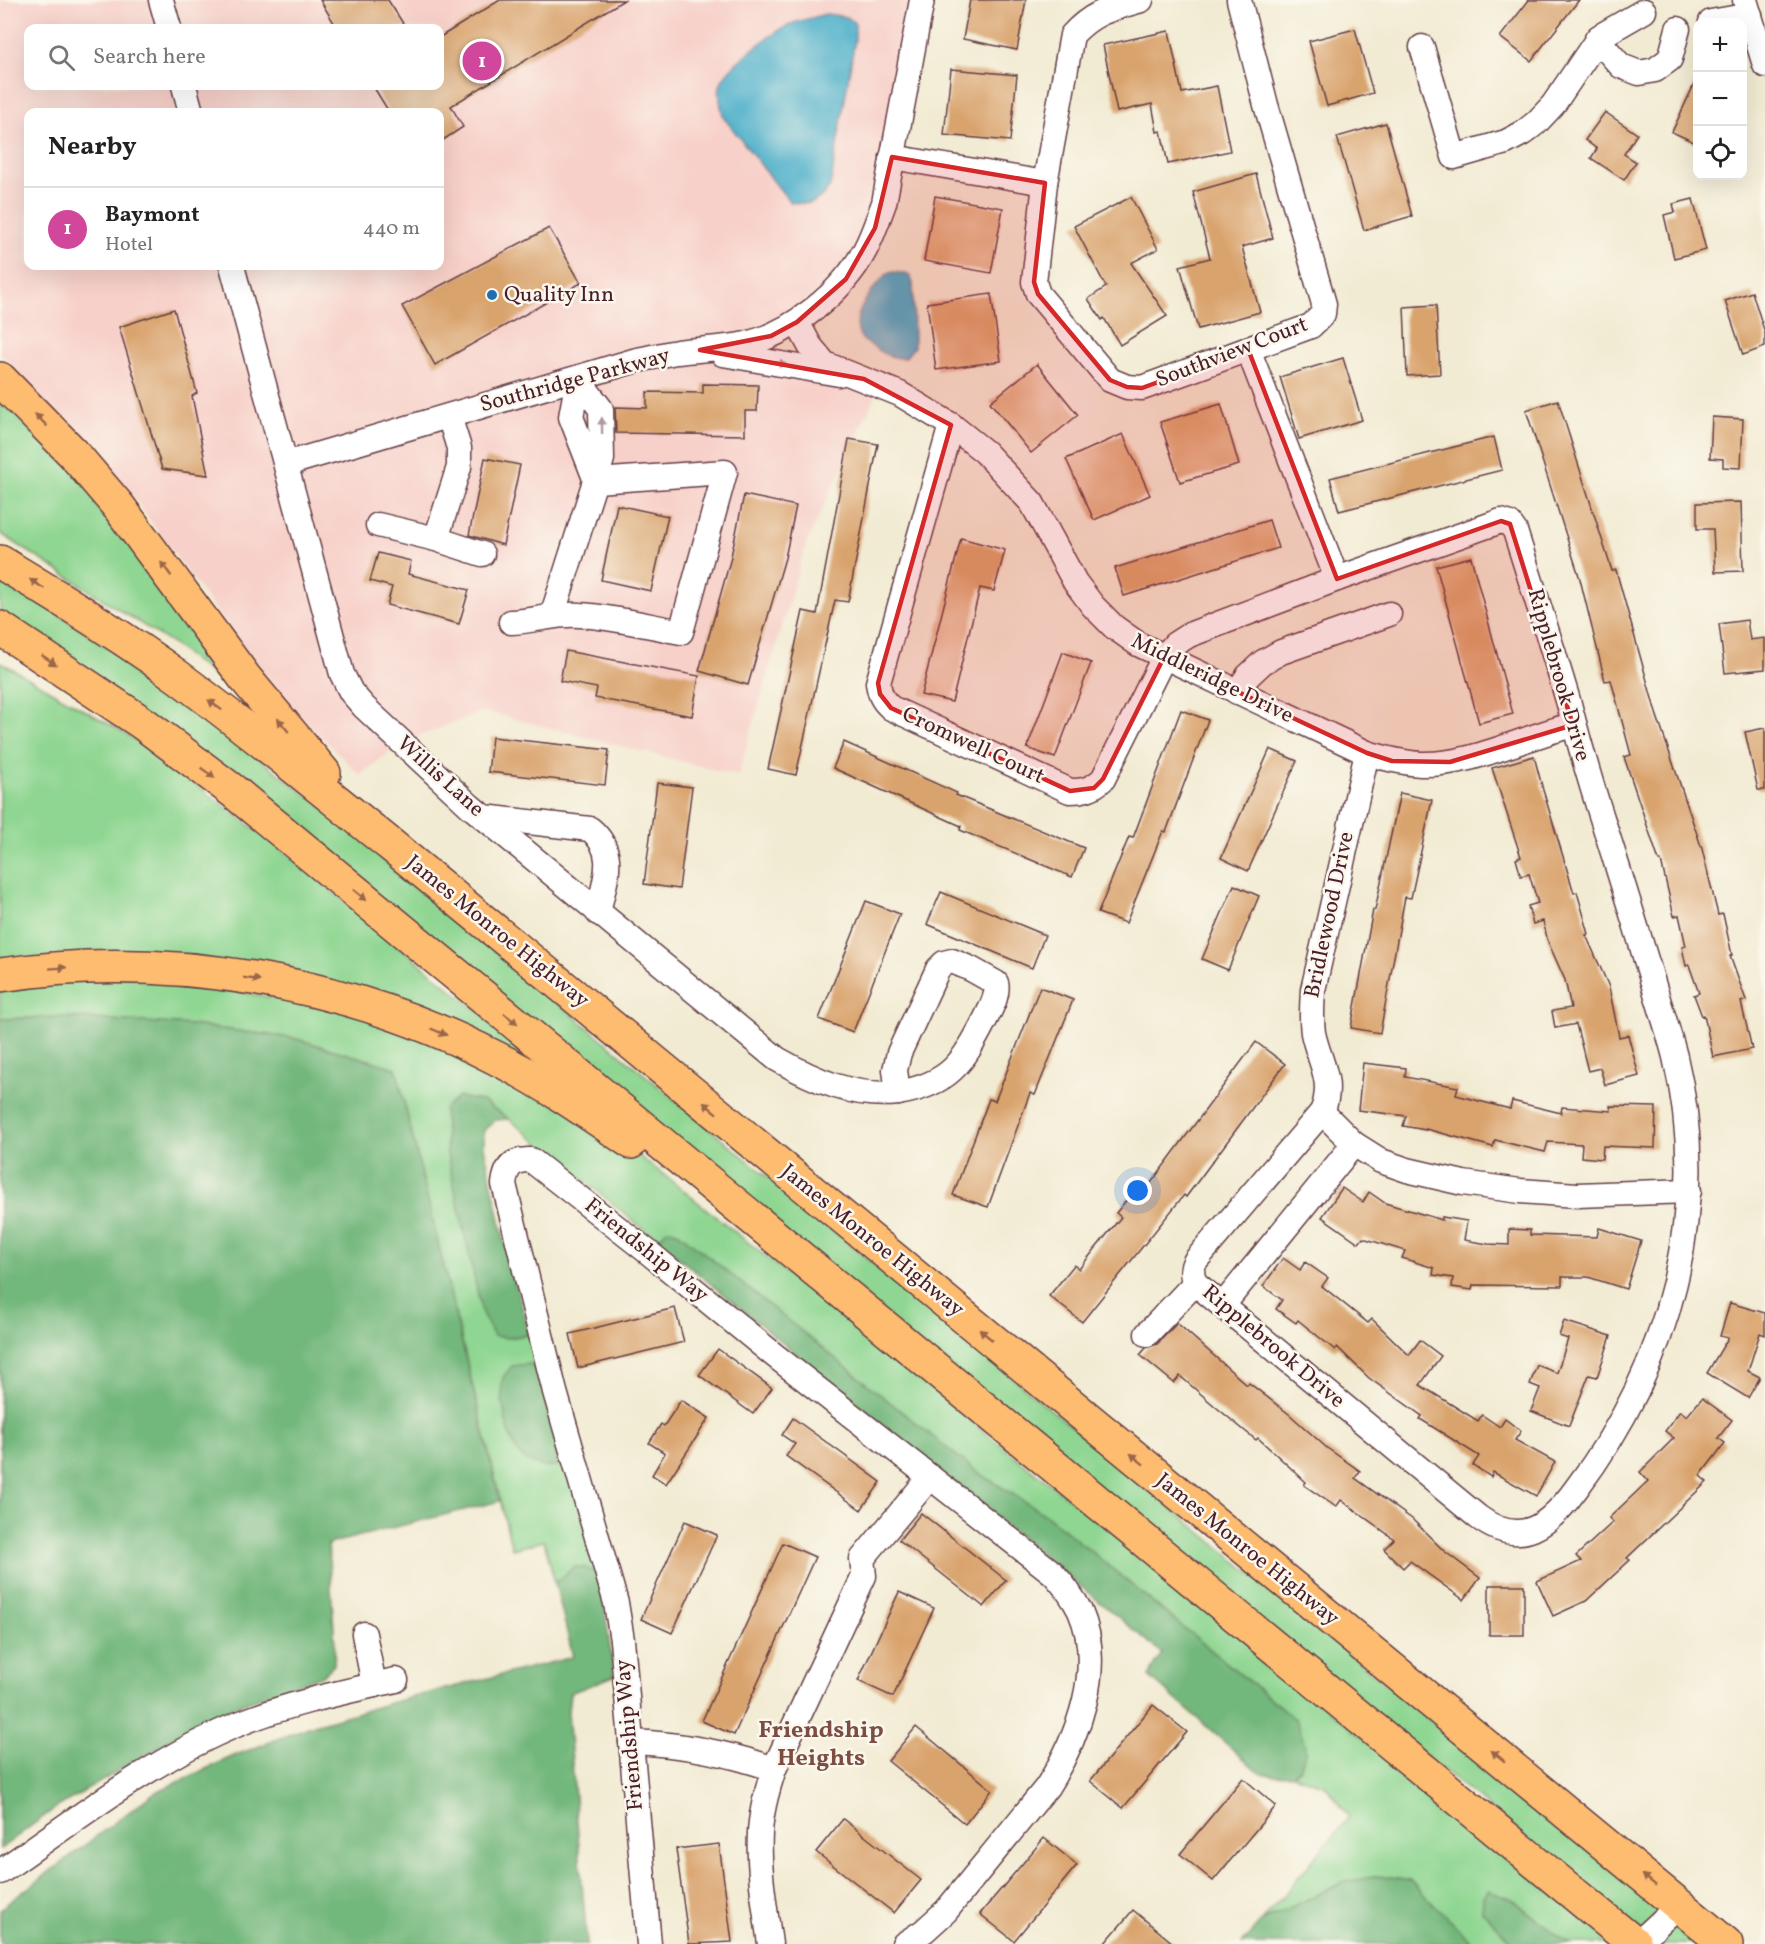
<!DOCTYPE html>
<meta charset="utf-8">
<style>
body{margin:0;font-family:Vollkorn,serif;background:#f2f2f2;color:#222}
.controls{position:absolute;right:18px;top:18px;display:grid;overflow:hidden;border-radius:12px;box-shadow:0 6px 24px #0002}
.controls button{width:54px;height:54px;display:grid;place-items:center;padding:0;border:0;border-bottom:2px solid #e0e0e0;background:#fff;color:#222;font:30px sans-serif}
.you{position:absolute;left:1138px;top:1191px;width:21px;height:21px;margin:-15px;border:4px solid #fff;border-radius:50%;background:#1a73e8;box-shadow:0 0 0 9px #1a73e833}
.badge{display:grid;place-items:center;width:39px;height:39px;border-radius:50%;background:#7c3aed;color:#fff;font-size:20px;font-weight:700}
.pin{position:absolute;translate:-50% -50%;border:3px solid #fff;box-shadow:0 2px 6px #0006}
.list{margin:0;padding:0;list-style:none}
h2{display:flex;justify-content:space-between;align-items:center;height:78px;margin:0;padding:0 24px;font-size:26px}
h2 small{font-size:20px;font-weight:400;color:#767676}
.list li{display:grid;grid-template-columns:39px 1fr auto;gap:18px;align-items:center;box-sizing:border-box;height:84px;padding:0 24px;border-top:2px solid #e0e0e0}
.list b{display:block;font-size:22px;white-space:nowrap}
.list p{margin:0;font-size:20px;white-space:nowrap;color:#767676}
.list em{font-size:20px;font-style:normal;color:#767676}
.icon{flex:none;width:33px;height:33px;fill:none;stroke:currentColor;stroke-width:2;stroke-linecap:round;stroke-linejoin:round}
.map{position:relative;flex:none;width:1765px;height:1944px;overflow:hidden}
.search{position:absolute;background:#fff;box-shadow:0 6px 24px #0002;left:24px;top:24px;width:420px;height:66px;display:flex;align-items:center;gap:15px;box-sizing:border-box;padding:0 21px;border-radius:12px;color:#767676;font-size:22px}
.panel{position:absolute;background:#fff;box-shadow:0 6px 24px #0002;left:24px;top:108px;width:420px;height:162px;border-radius:12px}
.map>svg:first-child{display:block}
.built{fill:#f7d0c9;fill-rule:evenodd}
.green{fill:#8ed691;stroke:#6c7a5e;stroke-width:1.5}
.forest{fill:#72b77b;stroke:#5e6b53;stroke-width:1.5}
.water{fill:#4aaec9;stroke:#4a667a;stroke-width:1.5}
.building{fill:#d9a36d}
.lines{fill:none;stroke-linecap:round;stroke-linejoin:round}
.minor-casing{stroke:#633e44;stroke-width:27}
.highway-casing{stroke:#633e44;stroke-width:36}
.minor{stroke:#fff;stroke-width:24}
.highway{stroke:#febc70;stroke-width:33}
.oneway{fill:#ae9aa0}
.oneway2{fill:#9b664a}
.marked{fill:#d62828;fill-opacity:0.2;stroke:#d62828;stroke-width:4.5;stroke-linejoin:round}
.poi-dot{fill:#1f6fb2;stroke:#fbf7ec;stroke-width:2}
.labels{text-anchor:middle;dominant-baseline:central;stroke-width:5;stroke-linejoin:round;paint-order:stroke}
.poi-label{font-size:22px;fill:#4a1f2b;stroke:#fbf7ec;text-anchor:start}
.street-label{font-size:22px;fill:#4a1f2b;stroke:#fbf7ec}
.neighbourhood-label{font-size:24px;font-weight:bold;fill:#7c4d42;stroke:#fbf7ec}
</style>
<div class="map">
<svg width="1765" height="1944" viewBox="0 0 1765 1944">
<rect width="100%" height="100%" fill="#fbf7ec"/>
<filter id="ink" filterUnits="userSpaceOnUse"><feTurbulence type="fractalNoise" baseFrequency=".0167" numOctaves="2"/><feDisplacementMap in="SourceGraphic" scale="12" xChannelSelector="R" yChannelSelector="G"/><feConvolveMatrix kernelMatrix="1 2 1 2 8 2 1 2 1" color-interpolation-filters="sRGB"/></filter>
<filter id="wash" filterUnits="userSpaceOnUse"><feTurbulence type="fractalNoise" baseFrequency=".008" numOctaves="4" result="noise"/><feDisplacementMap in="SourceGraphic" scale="24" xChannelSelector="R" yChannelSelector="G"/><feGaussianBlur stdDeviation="1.35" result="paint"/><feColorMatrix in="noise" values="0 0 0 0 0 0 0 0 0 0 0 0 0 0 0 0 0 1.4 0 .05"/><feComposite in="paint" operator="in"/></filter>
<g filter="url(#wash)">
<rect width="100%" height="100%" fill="#f2ebd3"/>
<path class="built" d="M0 0H924L892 156 853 268 748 343 880 386 806 544 738 776 483 711 402 743 360 775 270 685 135 500 0 353ZM28 28H440V86H28ZM28 112H440V266H28Z"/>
<g class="green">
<path d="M0 389 64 454 262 712 171 643 0 533Z"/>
<path d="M0 576 29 594 171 691 316 802 833 1231 1703 1944H1656L1369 1709 63 652 0 612Z"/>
<path d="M0 662 116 728 158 755 296 861 515 1042 538 1064 408 1009 0 962Z"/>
<path d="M148 976 367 1014 582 1112 664 1175 1022 1462 1138 1552 1613 1944H1569L1510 1898 1482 1911 1514 1944H1474L1410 1881 1344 1882 1262 1921 1349 1817 1326 1786 1293 1775 1300 1768 1296 1720 1049 1517 977 1472 668 1229 657 1240 509 1119 482 1101 458 1097 508 1338 530 1334 600 1575 574 1567 555 1583 544 1541 512 1549 396 1068 293 1038 191 1025 61 1017 0 1019V984Z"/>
</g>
<g class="forest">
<path d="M61 1017 191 1025 293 1038 396 1068 500 1501 328 1544 335 1644 334 1665 323 1675 233 1707 180 1735 54 1809 0 1849V1019Z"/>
<path d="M458 1097 482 1101 509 1119 496 1120 484 1130V1147L509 1262 530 1334 508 1338 494 1336 482 1313 447 1154 444 1109Z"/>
<path d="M668 1229 679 1233 977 1472 1049 1517 1296 1720C1305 1744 1312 1754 1293 1775L1261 1774 1149 1676 1162 1653 657 1240Z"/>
<path d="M528 1364H539L568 1464C552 1467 537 1469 523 1458 509 1447 498 1394 503 1378 505 1374 509 1370 512 1366Z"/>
<path d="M574 1567H584L600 1575 614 1676 570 1693 568 1712 587 1944H0V1909L154 1793 236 1755 314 1725 401 1700 573 1657 555 1583Z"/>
<path d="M1379 1876 1410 1881 1474 1944H1242L1262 1921 1344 1882Z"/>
<path d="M1489 1890 1510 1898 1569 1944H1514L1482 1911 1483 1897Z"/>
</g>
<g class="water">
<path d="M826 14 847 17 855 23V39L830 187C816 203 812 206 790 202L724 118C721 108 718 97 720 86 724 67 776 30 794 23 804 19 816 17 826 14Z"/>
<path d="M895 272 910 275 913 284 914 347 905 358C892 358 884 355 874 347 870 345 865 342 862 339 846 317 874 287 888 273Z"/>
</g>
<g id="blocks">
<g class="building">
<path d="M320 0H388L406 28H337Z"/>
<path d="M500 0H624L451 106 463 127 440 142V112H389L373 86H440V37Z"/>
<path d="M970 0H1026L1017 50 963 39Z"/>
<path d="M1529 0H1579L1531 61 1500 37Z"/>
<path d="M1355 29 1373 93 1327 106 1309 41Z"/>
<path d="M1169 31 1182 93 1217 86 1230 151 1168 164 1161 131 1157 132 1152 104 1117 112 1103 45Z"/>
<path d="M951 69 1017 75 1010 141 944 135Z"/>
<path d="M1698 76V144L1672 132Z"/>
<path d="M1605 112 1637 134 1624 154 1636 162 1624 180 1591 158 1597 149 1585 140Z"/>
<path d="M1386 123 1412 216 1364 230 1337 137Z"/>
<path d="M1256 174 1273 238 1242 247 1260 312 1198 329 1180 266 1210 258 1193 192Z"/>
<path d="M935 196 1003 208 991 273 924 261Z"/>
<path d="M1131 197 1158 249 1131 263 1167 316 1120 345 1104 318 1102 320 1088 299 1106 287 1074 226Z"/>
<path d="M1693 199 1706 250 1674 258 1664 215 1675 212 1673 204Z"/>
<path d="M549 228 581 283 435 365 402 306Z"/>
<path d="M1752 292 1765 333V347L1743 355 1725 301Z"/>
<path d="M991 294 1001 361 936 370 927 303Z"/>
<path d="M1436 305 1440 374 1407 376 1404 307Z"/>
<path d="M174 309 197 393 192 396 208 475 162 469 119 327Z"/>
<path d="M1343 358 1362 420 1299 439 1280 377Z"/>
<path d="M1037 364 1078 415 1031 453 990 402Z"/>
<path d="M703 384 758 385 757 411H745V435L616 433 615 407 647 408V392L703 393Z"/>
<path d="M1558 400 1612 571 1616 570 1656 713 1702 849 1718 915 1723 914 1732 955 1730 956 1746 1000 1741 1002 1752 1049 1713 1057 1704 1015 1702 1016 1694 995 1699 993 1689 965 1686 966 1682 947 1686 946 1679 915 1674 916 1661 861H1659L1624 757 1631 755 1611 680 1605 681 1580 579 1526 410Z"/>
<path d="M1221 404 1239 465 1180 482 1160 422Z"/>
<path d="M1712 417 1743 419 1741 468 1723 467V459L1710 458Z"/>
<path d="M1123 434 1150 495 1094 520 1066 459Z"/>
<path d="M1494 437 1502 470 1339 511 1330 478Z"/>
<path d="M849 439 878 444 848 602 835 600 796 775 768 769 803 611 817 614Z"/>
<path d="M485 458 520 465 503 545 469 535Z"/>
<path d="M744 495 796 506 785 558 748 685 699 671 730 561Z"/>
<path d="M1741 502 1743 571 1715 572 1713 529H1697V503Z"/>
<path d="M617 505 668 516 651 591 601 580Z"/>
<path d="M1269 520 1278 548 1124 596 1115 568Z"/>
<path d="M961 538 1005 550 994 591 980 588 952 702 921 695Z"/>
<path d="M378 553 411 561 408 574 469 590 459 624 387 605 392 587 370 581Z"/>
<path d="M1471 557 1513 714 1479 723 1436 566Z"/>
<path d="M1747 620 1750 640 1765 638V669L1725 673 1719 624Z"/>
<path d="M566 651 699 676 692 716 595 698 597 688 560 681Z"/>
<path d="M1063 652 1091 663 1055 758 1027 748Z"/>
<path d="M1181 710 1208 720 1166 832 1163 831 1126 923 1098 913 1129 837 1133 838Z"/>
<path d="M1765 728V790H1758L1745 732Z"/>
<path d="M492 737 609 750 605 785 488 772Z"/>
<path d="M844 742 957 793 956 795 1084 848 1072 877 960 830 961 826 833 768Z"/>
<path d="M1270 749 1297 761 1248 871 1221 858Z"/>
<path d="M1534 756 1543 790 1574 893 1577 892 1589 934 1586 935 1609 987 1619 1037 1628 1035 1639 1076 1605 1085 1600 1068 1588 1071 1576 1024 1555 1028 1552 1011 1571 1008 1565 980 1548 942 1543 921 1533 924 1528 906 1538 903 1529 874 1521 876 1516 859 1521 857 1492 768Z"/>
<path d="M657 783 692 787 679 889 644 884Z"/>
<path d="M1400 793 1432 800 1411 898 1405 897 1380 1033 1351 1028 1373 910H1375Z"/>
<path d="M1234 885 1259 896 1228 970 1202 959Z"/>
<path d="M941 892 1045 935 1032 968 927 924Z"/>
<path d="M866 901 900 914 853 1032 819 1019Z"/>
<path d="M1040 987 1073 1000 1035 1095 1030 1093 988 1207 953 1195 989 1099 995 1101Z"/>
<path d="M1256 1042 1285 1064 1186 1197 1184 1195 1082 1322 1049 1296 1074 1265 1079 1269 1121 1217 1116 1213 1141 1182 1148 1187Z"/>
<path d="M1363 1063 1406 1068 1405 1077 1458 1087 1456 1095 1510 1109 1512 1101 1561 1113 1562 1107 1611 1111 1610 1106 1656 1107 1655 1148 1603 1146 1602 1159 1581 1157 1582 1144 1548 1142 1545 1152 1495 1140 1493 1147 1426 1129V1130L1403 1126 1406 1116 1358 1110Z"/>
<path d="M1342 1188 1363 1202 1369 1192 1385 1203 1442 1220V1217L1467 1221 1464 1240 1488 1244 1509 1245V1229L1530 1230V1235L1597 1237 1599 1228 1641 1241 1626 1289 1588 1277H1562V1286L1473 1285 1472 1290 1452 1287 1453 1278 1433 1275 1434 1268 1402 1258 1405 1251 1363 1238 1359 1243 1322 1217Z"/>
<path d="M1283 1258 1300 1270 1305 1262 1328 1278 1322 1286 1368 1323 1372 1319 1409 1355 1420 1340 1441 1356 1420 1385 1478 1421 1482 1415 1500 1427 1505 1419 1521 1431 1515 1440 1555 1462 1536 1496 1493 1472 1491 1477 1473 1465 1479 1456 1420 1419 1422 1416 1369 1378 1337 1347 1335 1350 1298 1320 1296 1323 1276 1309 1282 1300 1263 1286Z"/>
<path d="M1730 1303 1765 1313V1335L1760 1333 1748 1371 1760 1377 1748 1398 1707 1373 1728 1338 1720 1336Z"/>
<path d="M675 1308 684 1342 578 1368 570 1334Z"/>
<path d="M1564 1321 1611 1336 1597 1377 1589 1375 1569 1426 1531 1411 1540 1388 1530 1384 1537 1365 1557 1373 1568 1339 1559 1336Z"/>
<path d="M1177 1323 1247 1385 1249 1383 1289 1414 1327 1448 1360 1471 1355 1478 1412 1519 1444 1551 1480 1578 1464 1600 1410 1561 1403 1568 1384 1549 1394 1539 1341 1500 1336 1507 1304 1485 1306 1482 1258 1438 1256 1440 1217 1408 1180 1376 1174 1383 1140 1355 1146 1348 1157 1344Z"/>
<path d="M718 1349 772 1388 753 1414 699 1375Z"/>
<path d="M1702 1398 1732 1420 1718 1438 1725 1443 1700 1476 1707 1482 1627 1558 1630 1560 1586 1601 1553 1616 1537 1581 1581 1561 1576 1556 1613 1522 1609 1518 1648 1481 1640 1472 1674 1438 1665 1431 1680 1411 1687 1416Z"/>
<path d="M681 1400 709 1418 666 1484 652 1475 665 1453 649 1443 661 1424 664 1426Z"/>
<path d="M793 1418 881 1482 861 1510 786 1456 795 1444 782 1435Z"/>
<path d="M921 1513 1006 1580 984 1607 899 1540Z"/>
<path d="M685 1521 717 1535 672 1633 641 1619Z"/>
<path d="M783 1543 815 1557 734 1735 702 1721Z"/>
<rect x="1489" y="1585" width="35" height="50"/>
<path d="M899 1592 934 1608 893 1697 858 1681Z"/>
<path d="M1153 1705 1187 1732 1123 1808 1090 1781Z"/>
<path d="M916 1727 992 1790 965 1824 888 1761Z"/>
<path d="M1243 1778 1276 1806 1213 1881 1180 1854Z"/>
<path d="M843 1819 921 1880 894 1913 816 1852Z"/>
<path d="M1044 1838 1077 1865 1014 1941 980 1914Z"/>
<path d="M719 1844 732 1942 689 1944 676 1849Z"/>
<path d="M1133 1910 1174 1944H1104Z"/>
</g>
</g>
</g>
<g filter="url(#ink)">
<use href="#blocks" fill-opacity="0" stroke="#633e44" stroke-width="1.5"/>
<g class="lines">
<g class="minor-casing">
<g id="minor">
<path d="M161 0 169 28"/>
<path d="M1141 0C1111 9 1094 11 1072 35L1045 183 1034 282 1038 294 1110 380 1127 387 1142 388 1311 326 1323 314 1324 304 1266 105 1239 0"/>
<path d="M1745 0 1765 65"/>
<path d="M1711 22 1750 15"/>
<path d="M1597 39 1621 66 1639 73 1655 70 1670 59 1678 29"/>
<path d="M1422 47 1454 157 1506 142 1523 133 1537 122 1553 105 1599 37 1644 11"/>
<path d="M184 86 191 112"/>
<path d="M892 157 1045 183"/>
<path d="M232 266 342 674 351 692 364 707 470 806 777 1059C814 1080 854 1098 898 1093"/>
<path d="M797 322 810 346 825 364 900 394 951 425 985 452 1032 503 1075 582 1093 606 1114 627 1138 644 1367 753C1384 758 1402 763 1421 764 1474 765 1523 737 1573 725"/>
<path d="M1248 349 1337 579"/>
<path d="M723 354 839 374"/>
<path d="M578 379 571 417 596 481"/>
<path d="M951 425 878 683C880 695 882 700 891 708L1070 791C1084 791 1092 789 1103 779L1164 657 1175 644 1189 635 1337 579 1501 521 1510 524 1515 531C1533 588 1552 646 1569 704 1579 742 1590 781 1602 818 1620 874 1637 930 1654 986 1661 1010 1669 1033 1675 1057 1712 1210 1670 1365 1576 1489 1549 1526 1521 1549 1478 1517L1195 1283C1191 1274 1191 1268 1196 1260L1322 1112C1335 1081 1319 1062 1313 1033 1311 1018 1312 1005 1313 990L1367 753"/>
<path d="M286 464 637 360C650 358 664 354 677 352 700 349 723 349 746 344 792 333 843 292 865 250 873 235 878 219 884 203L922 0"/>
<path d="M378 525 436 539 482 554"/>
<path d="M436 539 459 467V448L449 416"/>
<path d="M552 616 602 459 601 409 578 379"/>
<path d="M511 622C535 621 557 613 580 615 614 617 648 626 681 632L725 472 596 481"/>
<path d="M1237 692 1248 676 1263 662 1281 652 1389 614"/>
<path d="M484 817 590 829C619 853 604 881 598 913"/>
<path d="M952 961 971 969 996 983C999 994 991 1008 986 1018 963 1063 950 1084 898 1093L895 1070 899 1053 938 969 944 963Z"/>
<path d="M1322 1112 1354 1144 1381 1161 1407 1170 1463 1183 1520 1191 1577 1195 1689 1191"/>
<path d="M1223 1305 1354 1144"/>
<path d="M1147 1334 1195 1283"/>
<path d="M364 1634 374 1685"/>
<path d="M631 1742C681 1744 726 1752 774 1769"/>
<path d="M0 1872C77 1819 154 1758 241 1723 290 1703 344 1692 396 1680"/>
<path d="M649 1944 622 1640 616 1603 555 1392 504 1184C506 1167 513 1159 531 1160L648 1252 774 1355 1053 1573C1064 1585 1073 1597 1080 1611 1105 1668 1078 1738 1047 1787L946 1911 924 1931 904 1944"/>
<path d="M770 1944C765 1907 758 1870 760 1833 761 1811 767 1790 774 1769L864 1576 862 1559 930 1477"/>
<path d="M1637 1944 1679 1905"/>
</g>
</g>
<g class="highway-casing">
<g id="highway">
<path d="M0 379 73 453 119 507 245 678 324 773"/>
<path d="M0 562C60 598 120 635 177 676 250 730 321 789 392 846L1726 1944"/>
<path d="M0 628 144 724 233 791 1635 1944"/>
<path d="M0 975C166 950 347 981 496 1058 544 1082 587 1112 631 1142"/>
</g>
</g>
<use href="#minor" class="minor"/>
<use href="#highway" class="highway"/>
</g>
<defs><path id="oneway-solid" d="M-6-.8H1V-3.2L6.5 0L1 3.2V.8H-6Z" transform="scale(1.5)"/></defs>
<g class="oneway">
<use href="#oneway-solid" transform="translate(778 363) rotate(9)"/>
<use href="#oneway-solid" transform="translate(602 426) rotate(-91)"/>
</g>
<g class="oneway2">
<use href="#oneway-solid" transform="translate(41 420) rotate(-135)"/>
<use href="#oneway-solid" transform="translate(166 569) rotate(-127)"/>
<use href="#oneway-solid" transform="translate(37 584) rotate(-148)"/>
<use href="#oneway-solid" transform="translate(49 660) rotate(34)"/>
<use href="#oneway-solid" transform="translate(215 705) rotate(-143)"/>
<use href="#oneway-solid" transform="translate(283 725) rotate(-129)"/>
<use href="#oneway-solid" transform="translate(208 773) rotate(37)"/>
<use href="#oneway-solid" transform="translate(360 895) rotate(39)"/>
<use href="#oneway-solid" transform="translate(58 968) rotate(-4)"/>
<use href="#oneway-solid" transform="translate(252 979) rotate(9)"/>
<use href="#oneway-solid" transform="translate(511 1019) rotate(39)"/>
<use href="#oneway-solid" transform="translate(439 1032) rotate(23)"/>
<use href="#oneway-solid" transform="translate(710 1108) rotate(-141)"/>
<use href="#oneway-solid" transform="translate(986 1335) rotate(-141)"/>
<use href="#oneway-solid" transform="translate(1137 1459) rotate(-141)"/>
<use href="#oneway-solid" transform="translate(1498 1756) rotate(-141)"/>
<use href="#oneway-solid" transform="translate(1649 1880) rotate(-141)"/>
</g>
</g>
<path class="marked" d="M892 157 1045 183 1034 282 1038 294 1110 380 1127 387 1142 388 1248 349 1337 579 1501 521 1510 524 1573 725 1450 762 1392 761 1367 753 1164 657 1103 779 1094 788 1070 791 891 708 880 694 878 683 951 425 864 379 700 350 771 336 797 322 846 279 875 228Z"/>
<circle class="poi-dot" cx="492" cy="295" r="6"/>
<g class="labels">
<g class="poi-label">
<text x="504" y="295">Quality Inn</text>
</g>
<g class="street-label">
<text transform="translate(1232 353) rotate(-21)">Southview Court</text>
<text transform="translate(575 381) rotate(-15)">Southridge Parkway</text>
<text transform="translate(1558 675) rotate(74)">Ripplebrook Drive</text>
<text transform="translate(1212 679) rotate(26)">Middleridge Drive</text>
<text transform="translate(973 746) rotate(25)">Cromwell Court</text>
<text transform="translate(440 777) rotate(42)">Willis Lane</text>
<text transform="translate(1330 915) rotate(-78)">Bridlewood Drive</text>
<text transform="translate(497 932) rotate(39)">James Monroe Highway</text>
<text transform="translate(872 1241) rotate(39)">James Monroe Highway</text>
<text transform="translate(646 1251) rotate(39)">Friendship Way</text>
<text transform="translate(1273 1347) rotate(40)">Ripplebrook Drive</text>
<text transform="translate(1247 1550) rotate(39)">James Monroe Highway</text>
<text transform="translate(630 1735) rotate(-95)">Friendship Way</text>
</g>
<g class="neighbourhood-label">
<text x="821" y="1731">Friendship<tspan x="821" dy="28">Heights</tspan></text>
</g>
</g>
</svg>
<div class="controls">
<button>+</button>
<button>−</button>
<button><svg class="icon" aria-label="locate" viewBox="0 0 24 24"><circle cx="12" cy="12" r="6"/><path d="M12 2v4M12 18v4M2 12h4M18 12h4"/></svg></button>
</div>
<div class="you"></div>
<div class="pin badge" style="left:482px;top:61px;background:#d1479c">1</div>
<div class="search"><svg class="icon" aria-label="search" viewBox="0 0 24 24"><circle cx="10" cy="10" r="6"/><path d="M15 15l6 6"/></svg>Search here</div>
<section class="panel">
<h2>Nearby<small></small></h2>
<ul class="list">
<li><span class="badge" style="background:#d1479c">1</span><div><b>Baymont</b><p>Hotel</p></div><em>440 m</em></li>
</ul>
</section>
</div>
